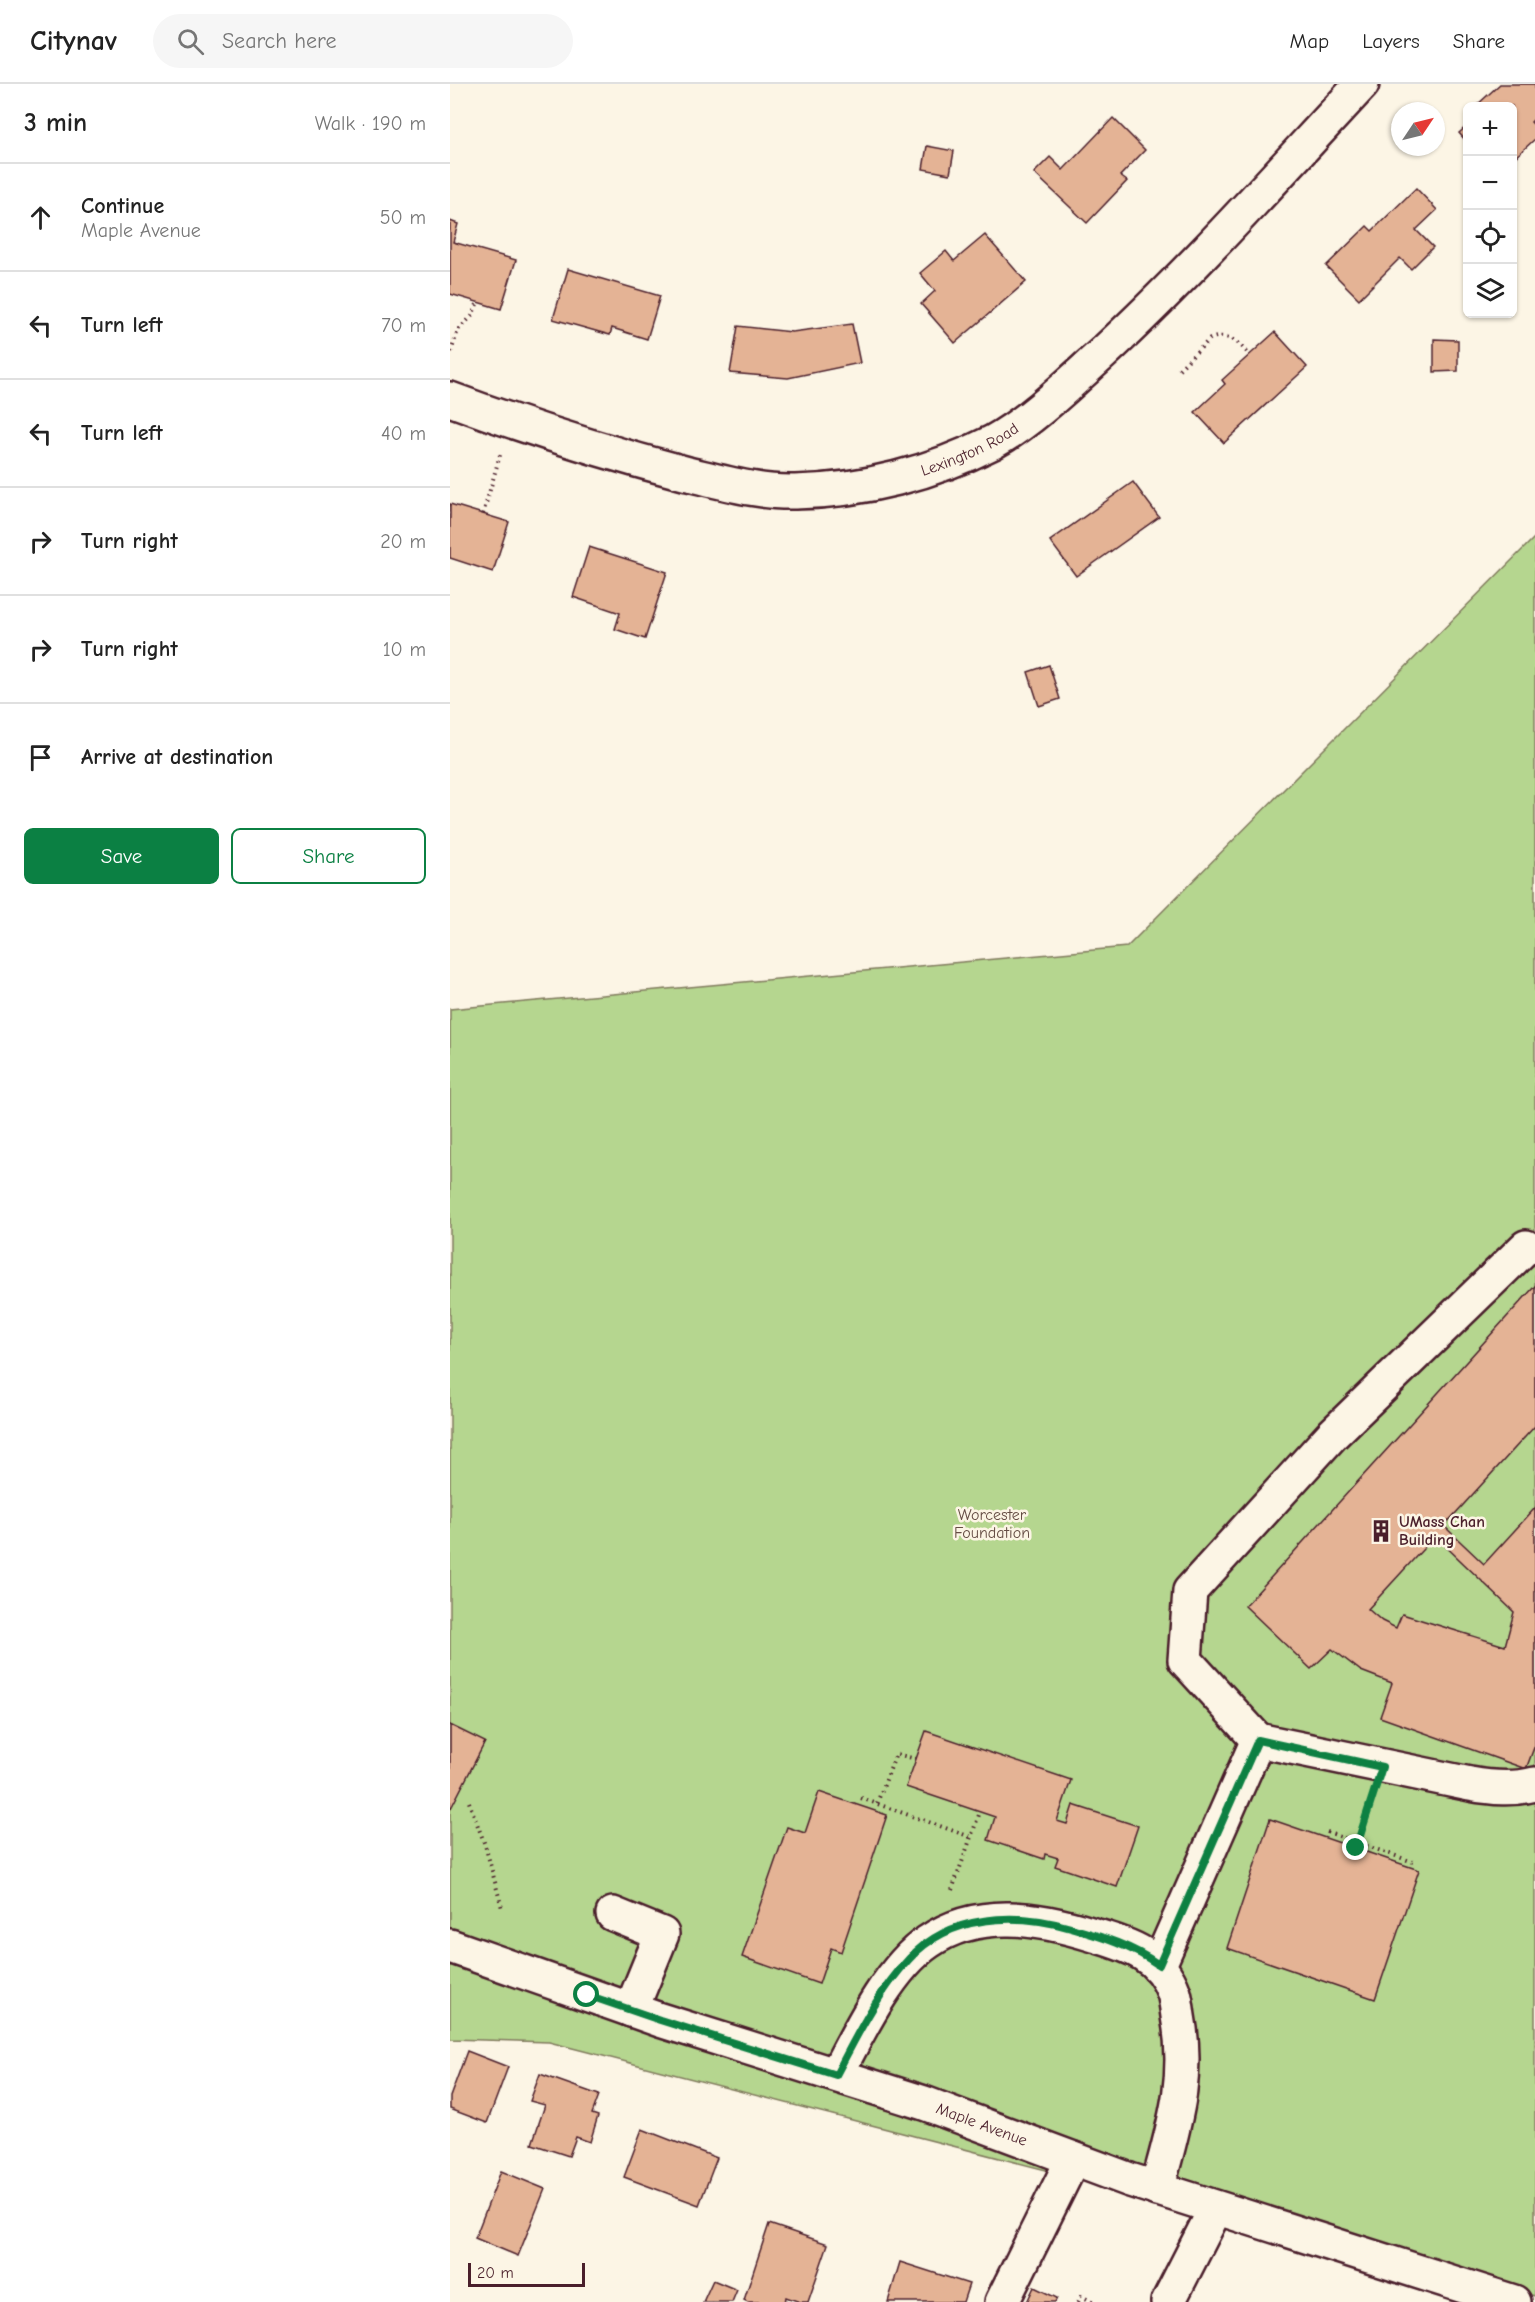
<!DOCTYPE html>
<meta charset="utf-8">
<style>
body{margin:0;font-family:"Comic Neue",sans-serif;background:#f6f6f6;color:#222}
.controls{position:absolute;right:18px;top:18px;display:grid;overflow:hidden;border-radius:9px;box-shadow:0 2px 4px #0004}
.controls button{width:54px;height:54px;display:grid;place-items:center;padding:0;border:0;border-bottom:2px solid #e0e0e0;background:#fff;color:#222;font:30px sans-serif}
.compass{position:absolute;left:941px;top:18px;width:54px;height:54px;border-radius:50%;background:#fff;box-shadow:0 2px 4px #0004;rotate:55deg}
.scale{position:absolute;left:18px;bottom:15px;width:117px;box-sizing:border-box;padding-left:6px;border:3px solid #4a1f2b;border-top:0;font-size:16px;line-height:21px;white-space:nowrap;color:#4a1f2b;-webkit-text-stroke:4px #fcf5e5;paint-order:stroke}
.stop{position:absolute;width:18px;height:18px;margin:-14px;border:4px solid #0b8043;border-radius:50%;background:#fff}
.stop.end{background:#0b8043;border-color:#fff;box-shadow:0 2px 6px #0008}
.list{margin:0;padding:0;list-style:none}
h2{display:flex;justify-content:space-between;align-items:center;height:78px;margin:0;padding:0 24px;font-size:26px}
h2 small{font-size:20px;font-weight:400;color:#767676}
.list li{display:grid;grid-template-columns:39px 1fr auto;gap:18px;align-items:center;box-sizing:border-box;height:108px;padding:0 24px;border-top:2px solid #e0e0e0}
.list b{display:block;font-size:22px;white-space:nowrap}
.list p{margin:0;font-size:20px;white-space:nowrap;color:#767676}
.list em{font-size:20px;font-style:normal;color:#767676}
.actions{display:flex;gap:12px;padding:18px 24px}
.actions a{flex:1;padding:14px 0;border:2px solid #0b8043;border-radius:9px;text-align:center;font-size:21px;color:#0b8043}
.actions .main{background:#0b8043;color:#fff}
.icon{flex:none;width:33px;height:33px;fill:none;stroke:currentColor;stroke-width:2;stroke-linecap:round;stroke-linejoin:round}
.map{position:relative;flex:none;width:1085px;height:2218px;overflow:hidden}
header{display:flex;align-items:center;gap:36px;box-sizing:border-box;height:84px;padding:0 30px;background:#fff;border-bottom:2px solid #e0e0e0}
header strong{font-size:28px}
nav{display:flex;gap:33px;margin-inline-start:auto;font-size:21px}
.search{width:420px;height:54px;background:#f6f6f6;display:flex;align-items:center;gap:15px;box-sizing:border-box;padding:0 21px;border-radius:33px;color:#767676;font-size:22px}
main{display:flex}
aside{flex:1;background:#fff}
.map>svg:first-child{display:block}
.green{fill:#b5d68f;stroke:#807a5d;stroke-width:1.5}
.building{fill:#e4b395;stroke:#4a1f2b;stroke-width:1.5;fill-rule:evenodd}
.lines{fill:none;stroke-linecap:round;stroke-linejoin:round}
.minor-casing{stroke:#4a1f2b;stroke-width:38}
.major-casing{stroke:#4a1f2b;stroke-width:38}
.path{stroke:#4a1f2b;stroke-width:4;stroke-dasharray:1.5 4.5;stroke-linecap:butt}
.minor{stroke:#fcf5e5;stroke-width:33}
.major{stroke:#fcf5e5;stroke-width:33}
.route{stroke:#0b8043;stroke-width:8}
.labels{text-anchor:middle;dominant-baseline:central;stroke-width:5;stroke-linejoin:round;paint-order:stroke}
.street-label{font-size:16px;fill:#4a1f2b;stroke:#fcf5e5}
.park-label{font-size:16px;fill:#654d44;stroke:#fcf5e5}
.poi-label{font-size:16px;font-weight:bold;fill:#4a1f2b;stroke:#fcf5e5;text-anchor:start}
</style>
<header>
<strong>Citynav</strong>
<div class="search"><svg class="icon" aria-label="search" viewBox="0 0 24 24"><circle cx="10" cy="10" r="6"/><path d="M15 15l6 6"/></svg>Search here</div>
<nav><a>Map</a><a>Layers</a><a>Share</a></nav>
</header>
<main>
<aside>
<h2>3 min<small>Walk · 190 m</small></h2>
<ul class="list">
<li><svg class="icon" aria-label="ahead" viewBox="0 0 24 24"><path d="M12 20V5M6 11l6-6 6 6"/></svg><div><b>Continue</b><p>Maple Avenue</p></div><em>50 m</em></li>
<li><svg class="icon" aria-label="left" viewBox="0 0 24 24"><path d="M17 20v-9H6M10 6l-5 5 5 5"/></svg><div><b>Turn left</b></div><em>70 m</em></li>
<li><svg class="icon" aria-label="left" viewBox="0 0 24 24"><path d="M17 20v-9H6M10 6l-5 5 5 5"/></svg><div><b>Turn left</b></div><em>40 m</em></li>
<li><svg class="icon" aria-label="right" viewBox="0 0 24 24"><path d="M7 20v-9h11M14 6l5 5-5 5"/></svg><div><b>Turn right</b></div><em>20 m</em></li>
<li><svg class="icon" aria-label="right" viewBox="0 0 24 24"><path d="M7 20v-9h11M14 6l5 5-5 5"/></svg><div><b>Turn right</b></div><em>10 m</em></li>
<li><svg class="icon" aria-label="arrive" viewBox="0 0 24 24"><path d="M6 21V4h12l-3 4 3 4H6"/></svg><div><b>Arrive at destination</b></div></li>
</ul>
<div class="actions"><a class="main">Save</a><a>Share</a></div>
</aside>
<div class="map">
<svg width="1085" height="2218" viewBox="0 0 1085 2218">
<rect width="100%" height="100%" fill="#fcf5e5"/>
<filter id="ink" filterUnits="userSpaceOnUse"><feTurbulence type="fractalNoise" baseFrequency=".0167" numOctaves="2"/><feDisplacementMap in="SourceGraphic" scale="12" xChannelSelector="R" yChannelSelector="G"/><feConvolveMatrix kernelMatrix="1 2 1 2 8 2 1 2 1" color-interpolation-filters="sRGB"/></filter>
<g filter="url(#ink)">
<path class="green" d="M1085 453V2212L99 1958 0 1955V925L677 863Z"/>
<g class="building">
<path d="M1050 0H1085V34L1081 38 1085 42V55L1062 76V22H1026Z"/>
<path d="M663 34 695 66 670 92 677 97 637 139 584 89 600 73 613 86Z"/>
<path d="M1018 41V59L1009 49Z"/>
<path d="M477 62 504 67 500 90 473 85Z"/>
<path d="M966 104 987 126 966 146 983 163 961 185 950 174 909 215 876 182 917 142 922 147Z"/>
<path d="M0 137 8 140 3 158 66 176 51 225 0 210Z"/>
<path d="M535 151 576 198 505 259 471 220 485 207 470 189 496 167 504 177Z"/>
<path d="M118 185 210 212 197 255 162 244 160 251 103 235Z"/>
<path d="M402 240 410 279 338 294 280 289 288 242 342 248Z"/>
<path d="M825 248 857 283 774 359 745 328 775 300 772 296Z"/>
<path d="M984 255 1008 256V287L984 288Z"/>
<path d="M683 398 709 433 626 492 600 457Z"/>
<path d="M0 420 59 438 43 488 0 474Z"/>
<path d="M139 463 217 488 195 555 165 545 170 529 123 513Z"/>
<path d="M599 581 610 615 589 622 578 588Z"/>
<path d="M1085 1202V1342L994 1442 1034 1480 1085 1424V1661L1076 1685 930 1633 942 1599 911 1587 882 1565 861 1585 795 1522ZM985 1452 1064 1528 1055 1562 952 1530 946 1544 932 1537 918 1525Z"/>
<path d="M0 1641 35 1658 0 1726Z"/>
<path d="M476 1647 621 1696 607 1737 617 1740 623 1721 688 1742 667 1803 605 1782 608 1774 595 1770 594 1775 538 1756 545 1733 456 1703Z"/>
<path d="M369 1708 437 1731 391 1868 381 1864 369 1900 292 1873 337 1743 355 1749Z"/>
<path d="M820 1735 969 1786 925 1915 777 1864Z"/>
<path d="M17 1967 58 1983 37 2039 0 2025V2013Z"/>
<path d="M90 1990 149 2011 142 2030 148 2032 140 2058 126 2053 119 2072 82 2060 95 2021 80 2017Z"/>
<path d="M192 2045 267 2074 249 2121 174 2093Z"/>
<path d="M51 2087 95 2105 68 2172 25 2154Z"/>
<path d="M319 2140 378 2160 358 2218H350L336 2213 335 2218H298L294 2216Z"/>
<path d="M450 2178 519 2200 513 2218H438Z"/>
<path d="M263 2196 287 2206 282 2218H253Z"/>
<path d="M584 2203 607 2214 605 2218H577Z"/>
</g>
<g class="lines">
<g class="minor-casing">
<g id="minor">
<path id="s1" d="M0 315C78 344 158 369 238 390 273 398 308 409 345 408 413 407 482 389 543 358 580 338 621 298 652 270 744 185 827 91 912 0"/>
<path d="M808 1656 735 1576 740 1507 883 1350 1076 1163"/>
<path d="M163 1830 212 1850 181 1926"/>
<path d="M709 1881 808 1656 1020 1700C1042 1704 1063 1706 1085 1700"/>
<path d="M386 1991C408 1949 439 1884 478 1858 528 1823 590 1834 644 1851 680 1862 710 1870 724 1909 726 1916 727 1924 728 1932 740 1996 723 2044 707 2105"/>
<path d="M552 2218 623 2075"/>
<path d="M718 2218 766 2124"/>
</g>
</g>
<g class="major-casing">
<g id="major">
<path id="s2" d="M0 1862 210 1936 474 2019 680 2096 1064 2218"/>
</g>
</g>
<g class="path">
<path d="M1 268 8 246 22 232 28 218"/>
<path d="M729 285 760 255C776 248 790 258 799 271"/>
<path d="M33 430 50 371"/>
<path d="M411 1714 521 1753"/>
<path d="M19 1718 35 1761 52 1824"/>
<path d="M427 1719 446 1670 466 1675"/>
<path d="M877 1748 963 1778"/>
<path d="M905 1764 921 1718"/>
<path d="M502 1806 530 1728"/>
<path d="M628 2218 631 2212 643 2218"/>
</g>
<use href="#minor" class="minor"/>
<use href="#major" class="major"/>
</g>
</g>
<g class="lines" filter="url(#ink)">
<path class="route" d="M137 1911 210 1936 386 1991C407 1951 428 1908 459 1875 500 1830 566 1828 621 1844 653 1853 682 1862 709 1881L808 1656 932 1683 906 1764"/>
</g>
<defs>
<g id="building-bare" transform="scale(1.8)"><path d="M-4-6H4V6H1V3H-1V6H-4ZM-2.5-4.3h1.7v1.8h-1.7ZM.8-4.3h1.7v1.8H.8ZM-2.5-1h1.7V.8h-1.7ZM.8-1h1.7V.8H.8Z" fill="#4a1f2b" stroke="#fcf5e5" stroke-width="2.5" paint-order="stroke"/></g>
</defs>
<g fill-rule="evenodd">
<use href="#building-bare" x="931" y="1447"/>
</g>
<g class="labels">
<g class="street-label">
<text stroke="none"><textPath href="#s1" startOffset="540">Lexington Road</textPath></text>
<text stroke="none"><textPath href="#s2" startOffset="561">Maple Avenue</textPath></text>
</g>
<g class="park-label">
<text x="542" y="1431">Worcester<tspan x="542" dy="18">Foundation</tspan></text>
</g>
<g class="poi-label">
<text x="949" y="1438">UMass Chan<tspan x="949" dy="18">Building</tspan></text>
</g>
</g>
</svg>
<div class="controls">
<button>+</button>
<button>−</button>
<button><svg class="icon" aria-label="locate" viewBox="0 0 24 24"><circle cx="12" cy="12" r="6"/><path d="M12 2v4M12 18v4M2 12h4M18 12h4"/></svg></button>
<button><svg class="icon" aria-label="layers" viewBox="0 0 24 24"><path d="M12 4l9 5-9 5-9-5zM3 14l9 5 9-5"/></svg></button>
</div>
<svg class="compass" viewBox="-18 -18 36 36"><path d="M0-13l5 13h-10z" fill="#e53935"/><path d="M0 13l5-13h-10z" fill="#767676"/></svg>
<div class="scale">20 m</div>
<div class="stop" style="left:137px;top:1911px"></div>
<div class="stop end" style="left:906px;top:1764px"></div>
</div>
</main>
